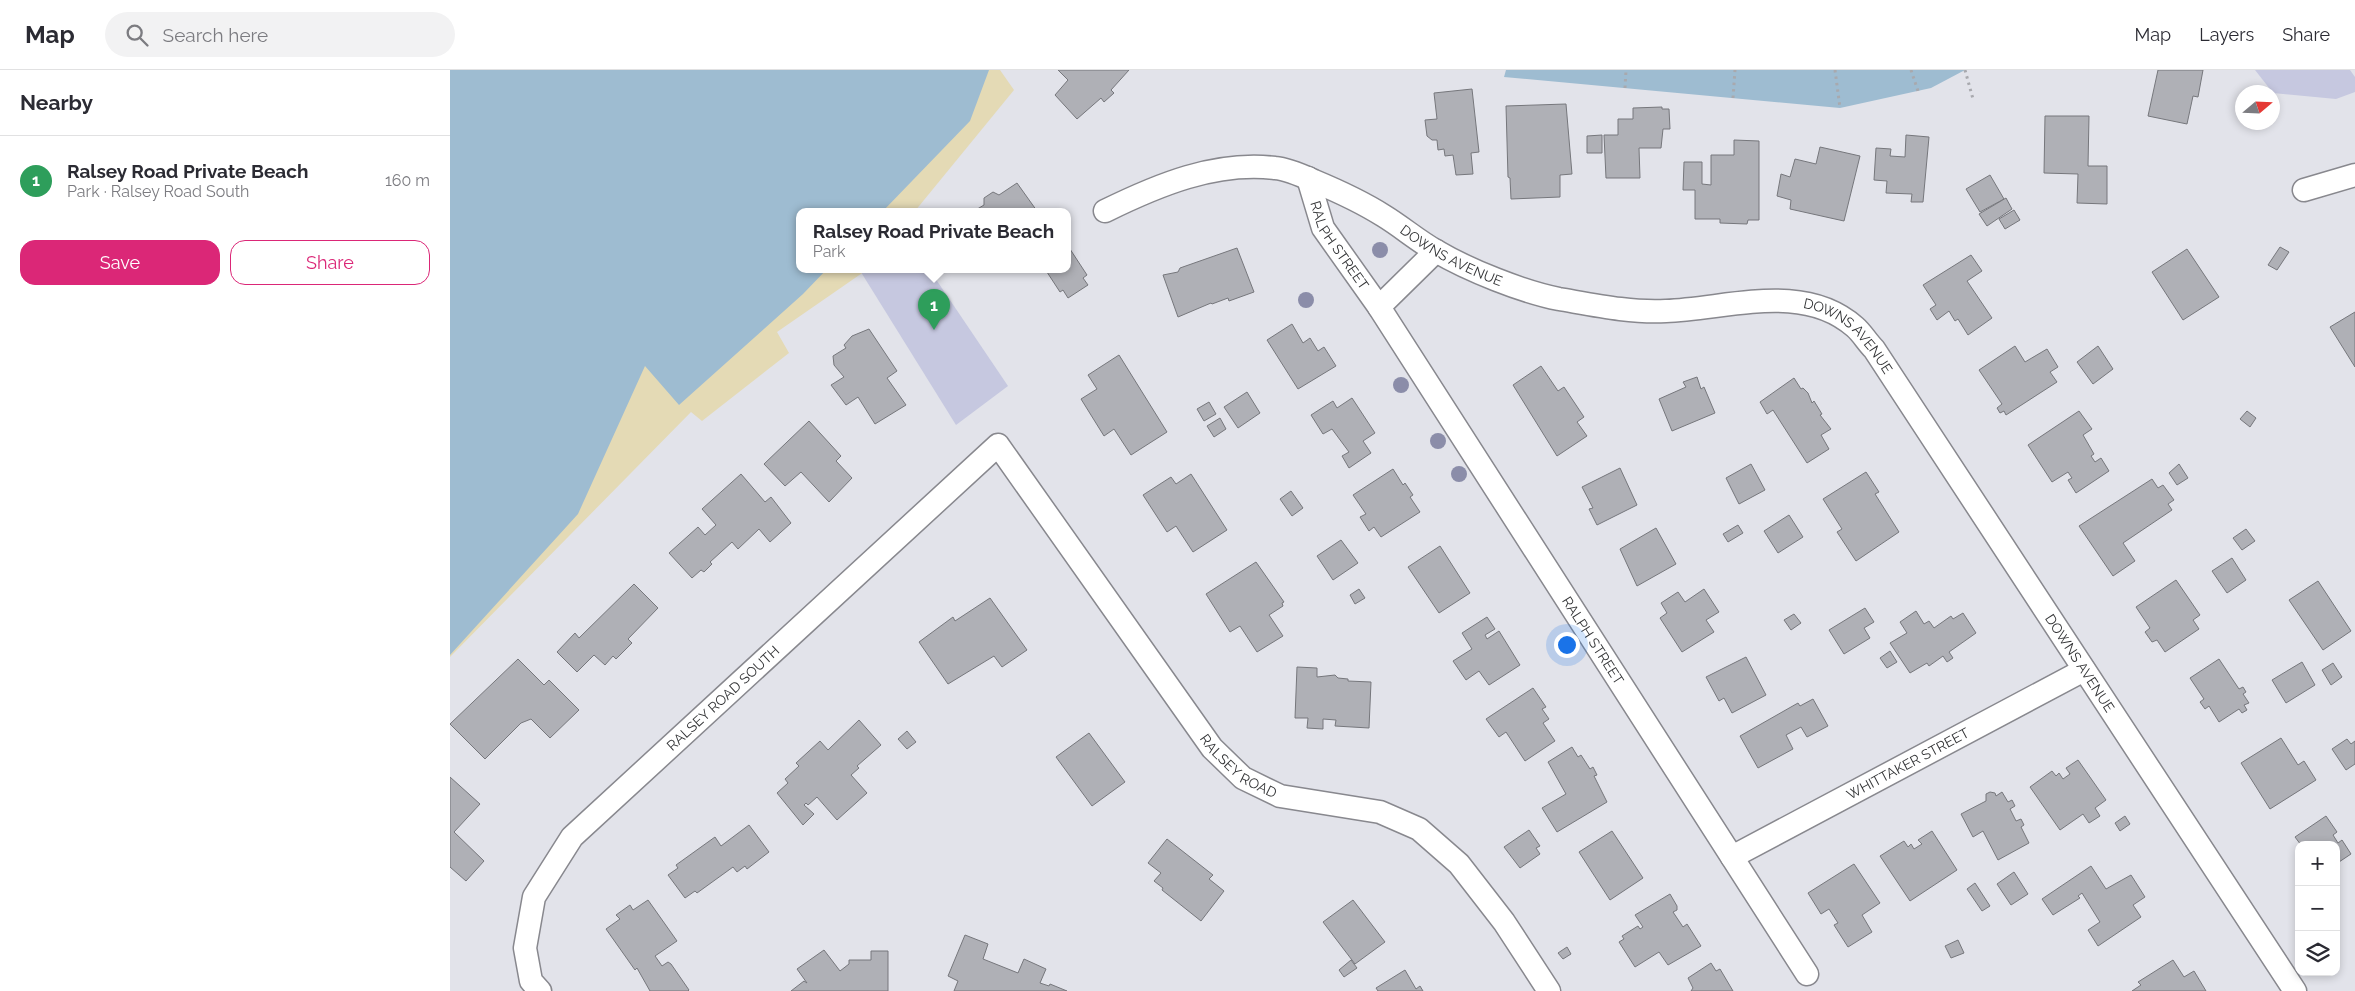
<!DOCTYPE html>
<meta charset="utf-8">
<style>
body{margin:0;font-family:Raleway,sans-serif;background:#f2f2f3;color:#2b2b33}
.controls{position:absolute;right:15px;bottom:15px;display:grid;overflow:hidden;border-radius:10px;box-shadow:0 2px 8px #0003}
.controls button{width:45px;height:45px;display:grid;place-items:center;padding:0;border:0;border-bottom:1px solid #e1e1e2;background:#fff;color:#2b2b33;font:25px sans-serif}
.compass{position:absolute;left:1785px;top:15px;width:45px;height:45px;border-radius:50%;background:#fff;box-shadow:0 2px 8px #0003;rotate:71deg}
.you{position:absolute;left:1116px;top:574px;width:18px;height:18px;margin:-12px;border:4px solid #fff;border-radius:50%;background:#1a73e8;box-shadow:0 0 0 8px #1a73e833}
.badge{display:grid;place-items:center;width:32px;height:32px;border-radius:50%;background:#db2777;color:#fff;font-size:16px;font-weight:700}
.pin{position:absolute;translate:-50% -41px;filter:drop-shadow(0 1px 2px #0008)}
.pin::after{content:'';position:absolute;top:26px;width:18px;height:15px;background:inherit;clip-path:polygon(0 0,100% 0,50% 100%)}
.popup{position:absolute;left:346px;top:138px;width:275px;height:65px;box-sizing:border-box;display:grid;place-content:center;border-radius:10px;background:#fff;filter:drop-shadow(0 1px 4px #0005);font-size:16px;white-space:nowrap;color:#7c7c81}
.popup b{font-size:19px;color:#2b2b33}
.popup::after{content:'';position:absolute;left:50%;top:100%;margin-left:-10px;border:10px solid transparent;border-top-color:#fff}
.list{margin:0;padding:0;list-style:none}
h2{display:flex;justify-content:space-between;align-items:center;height:65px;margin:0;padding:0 20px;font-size:21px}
h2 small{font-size:16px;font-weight:400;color:#7c7c81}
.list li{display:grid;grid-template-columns:32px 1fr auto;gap:15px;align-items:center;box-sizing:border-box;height:90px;padding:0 20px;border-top:1px solid #e1e1e2}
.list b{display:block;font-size:19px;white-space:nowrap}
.list p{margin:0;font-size:16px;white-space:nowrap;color:#7c7c81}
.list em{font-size:16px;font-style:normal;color:#7c7c81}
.actions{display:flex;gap:10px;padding:15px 20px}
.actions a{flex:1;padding:11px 0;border:1px solid #db2777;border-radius:15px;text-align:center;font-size:18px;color:#db2777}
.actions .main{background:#db2777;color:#fff}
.icon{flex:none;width:28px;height:28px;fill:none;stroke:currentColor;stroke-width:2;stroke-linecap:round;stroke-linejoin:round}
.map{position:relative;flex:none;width:1905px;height:921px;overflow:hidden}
header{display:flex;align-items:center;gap:30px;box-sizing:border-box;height:70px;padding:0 25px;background:#fff;border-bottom:1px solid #e1e1e2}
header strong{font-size:24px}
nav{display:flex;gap:28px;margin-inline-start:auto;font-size:18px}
.search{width:350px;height:45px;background:#f2f2f3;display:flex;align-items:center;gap:12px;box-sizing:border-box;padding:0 18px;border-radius:28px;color:#7c7c81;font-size:19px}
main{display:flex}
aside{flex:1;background:#fff}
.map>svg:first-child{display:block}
.green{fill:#c6c8e0}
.sand{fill:#e4dab5}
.water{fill:#9ebcd1}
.building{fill:#afb0b6;stroke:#76777c}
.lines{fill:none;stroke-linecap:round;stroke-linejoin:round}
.street-casing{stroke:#88888e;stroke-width:25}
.path{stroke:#a8a9ae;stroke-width:3;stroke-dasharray:2.5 4;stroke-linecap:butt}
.street{stroke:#fff;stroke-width:22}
.tree{fill:#8b8da9}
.labels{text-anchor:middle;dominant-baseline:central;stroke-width:5;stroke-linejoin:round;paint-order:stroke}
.street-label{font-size:14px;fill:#333436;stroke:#fff}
</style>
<header>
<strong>Map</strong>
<div class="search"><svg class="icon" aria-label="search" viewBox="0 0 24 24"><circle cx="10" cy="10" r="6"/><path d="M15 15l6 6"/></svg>Search here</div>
<nav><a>Map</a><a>Layers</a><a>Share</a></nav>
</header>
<main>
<aside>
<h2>Nearby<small></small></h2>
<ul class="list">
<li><span class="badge" style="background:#2e9e5b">1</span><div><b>Ralsey Road Private Beach</b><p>Park · Ralsey Road South</p></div><em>160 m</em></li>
</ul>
<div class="actions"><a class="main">Save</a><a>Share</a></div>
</aside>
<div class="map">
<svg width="1905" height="921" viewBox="0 0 1905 921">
<rect width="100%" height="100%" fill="#e2e3ea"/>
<g class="green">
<path d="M1805 0H1900L1905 7V22L1886 29 1823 23Z"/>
<path d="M409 199H479L558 316 506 355Z"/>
</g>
<g class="sand">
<path d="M506 0H550L564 20 465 141H363Z"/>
<path d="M350 199H418L327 262 339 283 252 351 241 342 0 587V458L152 240Z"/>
</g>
<g class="water">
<path d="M0 0H539L520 51 433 141H350V199H377L353 224 229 335 195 296 128 444 0 585Z"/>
<path d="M1056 0H1515L1481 18 1390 38 1054 7Z"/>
</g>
<g class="building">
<path d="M608 0H679L661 20 664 23 654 32 651 28 627 49 605 25 618 10Z"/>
<path d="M1708 0H1753L1748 27 1743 26 1737 54 1698 46Z"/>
<path d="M1022 19 1029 82 1021 83 1023 104 1006 105 1003 85 995 86 994 79 988 80 987 70H982L977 66 975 50 987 49 984 23Z"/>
<path d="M1116 34 1122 104 1110 105V127L1061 129 1060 108 1058 107 1056 36Z"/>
<path d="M1212 37V39H1219L1220 59H1213L1211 78H1189L1190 108H1156L1154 65H1168V49H1183V38Z"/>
<path d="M1595 46H1639L1638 96H1657V134L1627 133 1628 104 1594 103Z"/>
<path d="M1152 65V83H1137V66Z"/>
<path d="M1456 65 1479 67 1473 132H1461L1462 124 1436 123 1437 111 1424 110 1426 78 1441 79 1440 86 1455 87Z"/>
<path d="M1284 70 1309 71V150H1298L1297 154 1270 153V149H1245V120H1233L1234 92H1252V114L1261 115V85H1284Z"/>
<path d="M1370 77 1410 86 1394 151 1340 139 1341 130 1327 126 1331 104 1340 107 1345 89 1366 94Z"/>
<path d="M1540 105 1554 129 1530 142 1516 119Z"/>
<path d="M567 113 587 141H524L534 135V128L543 122 549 125Z"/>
<path d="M1556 128 1562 139 1537 156 1529 144Z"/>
<path d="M1564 140 1570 150 1555 159 1549 149Z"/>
<path d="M618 176 637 205 633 208 638 215 618 228 613 220 610 222 595 199H618Z"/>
<path d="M1830 177 1839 182 1827 200 1818 195Z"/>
<path d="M787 178 804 222 779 231 778 228 762 234 761 233 728 247 713 205 728 202 730 198Z"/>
<path d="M1737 179 1769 227 1733 250 1702 202Z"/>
<path d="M1521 185 1532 201 1517 211 1542 248 1518 265 1508 249 1505 251 1499 241 1487 250 1480 239 1486 235 1473 215Z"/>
<path d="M1905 242V297L1880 257Z"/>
<path d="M842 254 853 273 860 268 868 281 874 277 886 296 848 319 817 270Z"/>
<path d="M419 259 447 301 437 308 456 335 425 354 408 327 396 335 381 315 394 307 384 295 383 286 396 278 394 275 402 266Z"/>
<path d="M1565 276 1575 292 1597 279 1608 297 1600 302 1607 312 1556 345 1554 341 1550 343 1547 338 1552 334 1529 300Z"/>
<path d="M1648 276 1663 299 1643 314 1627 292Z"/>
<path d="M669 285 717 362 681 385 664 359 654 366 631 329 647 319 638 305Z"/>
<path d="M1091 296 1108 321 1114 317 1134 347 1127 352 1137 366 1107 386 1063 315Z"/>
<path d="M1247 307 1251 319 1254 317 1265 343 1222 361 1209 329 1236 317 1233 312Z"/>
<path d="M1344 308 1351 319 1353 318 1358 323 1362 333 1364 331 1372 344 1370 345 1381 359 1371 365 1379 379 1357 393 1323 340 1317 344 1310 332Z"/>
<path d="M797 322 810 343 788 358 774 337Z"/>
<path d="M902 328 925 363 913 371 921 383 899 398 892 386 899 382 882 359 873 364 861 345 883 331 887 338Z"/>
<path d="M759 332 766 344 754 351 747 339Z"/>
<path d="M1629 341 1642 359 1633 365 1644 384 1641 386 1645 392 1651 388 1659 401 1626 423 1618 410 1622 408 1618 402 1602 412 1578 375Z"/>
<path d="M1797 341 1806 348 1800 357 1790 349Z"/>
<path d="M770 348 776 359 764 367 757 356Z"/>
<path d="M359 351 391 386 386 391 402 408 379 432 351 402 335 416 314 394Z"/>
<path d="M1301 394 1315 420 1289 434 1276 408Z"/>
<path d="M1729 394 1738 408 1727 415 1719 403Z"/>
<path d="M1170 398 1187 435 1147 455 1139 439 1143 438 1132 417Z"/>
<path d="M943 399 953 415 955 413 963 425 960 427 970 442 931 467 924 457 919 461 910 447 916 444 903 425Z"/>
<path d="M1416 402 1429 422 1425 424 1449 462 1406 491 1387 462 1392 459 1373 429Z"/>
<path d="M291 404 315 432 321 427 341 453 320 472 309 459 288 479 282 472 260 492 262 494 254 502 251 500 242 508 219 483 248 457 255 465 266 455 252 439Z"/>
<path d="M741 404 777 460 743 482 726 456 717 462 693 425 721 407 726 414Z"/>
<path d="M1702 409 1708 418 1713 415 1724 430 1718 434 1722 440 1673 473 1685 491 1663 506 1629 456Z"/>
<path d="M841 421 853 438 842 446 830 429Z"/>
<path d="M1339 445 1353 467 1328 483 1314 461Z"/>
<path d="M1288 455 1293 463 1278 472 1273 464Z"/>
<path d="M1206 458 1226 494 1187 516 1170 479Z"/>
<path d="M1796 459 1805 471 1792 480 1783 468Z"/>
<path d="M891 470 908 493 883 510 867 486Z"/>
<path d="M990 476 1020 523 989 543 958 497Z"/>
<path d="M1782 488 1796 510 1777 523 1762 501Z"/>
<path d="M806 492 834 532 832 533 833 536 819 545 833 566 807 582 790 556 780 562 756 524Z"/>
<path d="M1726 510 1750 545 1743 550 1749 559 1715 582 1707 570 1702 572 1695 562 1700 558 1686 537Z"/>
<path d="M1868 511 1901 561 1873 580 1839 530Z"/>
<path d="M184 514 208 538 178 569 182 573 166 589 163 586 155 595 144 585 127 602 107 582 125 563 129 568Z"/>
<path d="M909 519 915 528 905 534 900 525Z"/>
<path d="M1254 519 1269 542 1256 550 1264 562 1232 582 1210 548 1217 543 1211 533 1228 522 1235 532Z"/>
<path d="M540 528 577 580 552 597 544 586 498 614 469 572 503 547 505 551Z"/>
<path d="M1415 538 1424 552 1414 558 1420 568 1394 584 1379 560Z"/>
<path d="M1466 541 1474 554 1479 551 1484 558 1501 546 1503 549 1513 543 1526 563 1499 582 1503 588 1497 592 1493 586 1479 596 1477 593 1460 603 1440 573 1457 563 1450 552Z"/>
<path d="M1344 544 1351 553 1341 560 1334 550Z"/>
<path d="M1037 547 1045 559 1035 565 1037 569 1049 561 1070 595 1039 615 1029 601 1016 610 1003 591 1022 579 1012 563Z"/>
<path d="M1440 581 1447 592 1437 598 1430 588Z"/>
<path d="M1296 587 1316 625 1282 643 1274 628 1269 631 1256 607Z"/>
<path d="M68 589 94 615 99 610 129 640 100 668 81 649 71 653 35 689 0 654Z"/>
<path d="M1769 589 1789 619 1793 617 1796 622 1793 624 1799 633 1794 635 1797 640 1792 643 1789 639 1769 652 1759 636 1755 639 1750 632 1754 629 1740 608Z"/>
<path d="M1852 592 1865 615 1836 633 1822 610Z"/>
<path d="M1883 593 1892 607 1881 615 1872 600Z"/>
<path d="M847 597 867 598V607L885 605 888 608 898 609V611L921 612 919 658 885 656 886 650 873 649V659L857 658 858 648H845Z"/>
<path d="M1083 618 1096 637 1092 639 1099 649 1093 653 1105 671 1075 691 1056 662 1049 667 1036 649Z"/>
<path d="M1363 629 1378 656 1357 667 1351 657 1336 665 1343 679 1308 698 1290 666 1348 633 1350 636Z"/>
<path d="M409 650 431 675 407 696 409 698 401 705 417 723 387 750 367 727 358 735 356 733 354 735 364 744 353 755 327 723 338 713 335 709 349 696 346 693 370 671 378 680Z"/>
<path d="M457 661 466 672 457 679 448 669Z"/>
<path d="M639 663 675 712 642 736 606 687Z"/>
<path d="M1831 668 1848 695 1854 691 1866 710 1820 739 1791 693Z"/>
<path d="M1897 669 1901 674 1905 671V694L1896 700 1882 679Z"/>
<path d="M1122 677 1128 687 1131 685 1140 699 1143 697 1147 705 1144 706 1157 732 1107 762 1092 738 1116 724 1098 692Z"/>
<path d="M1628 690 1656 730 1645 738 1650 746 1639 753 1633 744 1610 760 1580 717 1602 701 1606 706 1609 703 1613 709 1620 704 1616 698Z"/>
<path d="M0 707 30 734 4 762 34 791 16 811 0 797Z"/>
<path d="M1540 722 1545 723 1546 726 1552 722 1558 732 1562 730 1565 736 1560 739 1566 751 1571 749 1574 755 1571 757 1579 773 1548 790 1533 761 1523 767 1511 744 1536 731V724Z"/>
<path d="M1675 746 1680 754 1670 761 1665 753Z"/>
<path d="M1876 746 1887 762 1883 765 1888 773 1892 770 1901 784 1886 794V775H1851L1845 767Z"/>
<path d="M299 755 319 782 297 799 295 796 287 802 283 797 247 823 245 821 235 828 218 805 228 798 226 795 265 767 271 776Z"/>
<path d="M1079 760 1090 776 1086 778 1090 784 1070 798 1054 777Z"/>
<path d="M1162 761 1193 808 1160 830 1129 782Z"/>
<path d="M1482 761 1507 800 1460 831 1430 786 1454 771 1458 777 1461 774 1464 779 1472 774 1468 770Z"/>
<path d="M717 769 763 805 759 809 774 821 751 851 712 820 713 818 704 811 711 803 698 793Z"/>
<path d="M1404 794 1430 833 1412 845 1422 862 1398 877 1384 855 1388 853 1379 839 1371 844 1358 823Z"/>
<path d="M1641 796 1656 819 1681 805 1695 827 1683 835 1691 847 1648 876 1638 860 1650 852 1632 823 1628 826 1630 828 1603 845 1592 829Z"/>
<path d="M1564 802 1578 824 1561 835 1547 814Z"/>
<path d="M1525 813 1540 836 1532 841 1517 819Z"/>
<path d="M1220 824 1227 836V840L1223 842 1233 857 1237 854 1251 876 1218 895 1209 882 1185 897 1169 872 1174 869 1172 866 1188 856 1190 859 1193 857 1185 845Z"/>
<path d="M198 830 227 871 205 886 212 896 218 892 221 894 239 920 238 921H200L187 898 185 900 156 859 170 849 166 845 180 835 183 840Z"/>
<path d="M903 830 935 872 905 894 873 852Z"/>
<path d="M515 865 538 874 533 889 568 903 574 889 596 899 590 913 599 916 600 914 617 921H504L508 911 498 906Z"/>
<path d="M1508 870 1514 883 1501 888 1495 876Z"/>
<path d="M1117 877 1121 884 1113 889 1108 883Z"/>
<path d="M374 880 390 901 399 894V890H421V881H438V921H341L354 911 357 913 347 899Z"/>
<path d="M901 890 907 898 894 907 889 900Z"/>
<path d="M1723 890 1734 907 1744 901 1756 921H1682L1691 915 1688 912Z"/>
<path d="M1261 893 1266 901 1270 899 1283 921H1241L1243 918 1238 908Z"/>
<path d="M955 900 966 919 970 916 973 921H928L926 918Z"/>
</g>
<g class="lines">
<g class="street-casing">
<g id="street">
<path id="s1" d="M858 108 873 158 929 237"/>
<path d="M1854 120 1905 105"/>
<path id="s2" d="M655 141C708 115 765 91 825 98 838 99 853 106 864 111 888 121 912 132 934 146 952 157 968 171 986 181 1018 200 1073 222 1109 229 1144 235 1181 243 1216 241 1277 239 1353 211 1405 257 1412 263 1417 272 1424 279L1845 921"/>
<path id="s3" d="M986 181 929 237 1357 904"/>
<path id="s4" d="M1282 787 1634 600"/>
<path id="s5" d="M90 921 81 911 75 878 84 827 122 767 548 375 762 678 793 708 830 726 930 742 969 759 1009 794 1054 852 1099 921"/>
</g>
</g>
<g class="path">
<path d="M1385 0 1390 38"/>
<path d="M1461 0 1468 21"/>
<path d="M1515 0 1523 29"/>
<path d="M1175 18 1176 0"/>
<path d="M1283 28 1285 0"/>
</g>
<use href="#street" class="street"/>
</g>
<g class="tree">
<circle cx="930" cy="180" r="8"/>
<circle cx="856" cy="230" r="8"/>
<circle cx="951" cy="315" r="8"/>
<circle cx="988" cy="371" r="8"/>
<circle cx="1009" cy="404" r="8"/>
</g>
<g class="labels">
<g class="street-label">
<text stroke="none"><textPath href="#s1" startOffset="75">RALPH STREET</textPath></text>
<text stroke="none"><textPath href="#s2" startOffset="376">DOWNS AVENUE</textPath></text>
<text stroke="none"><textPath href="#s2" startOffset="796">DOWNS AVENUE</textPath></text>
<text stroke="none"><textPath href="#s3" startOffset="476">RALPH STREET</textPath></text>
<text stroke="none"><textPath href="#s2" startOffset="1201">DOWNS AVENUE</textPath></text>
<text stroke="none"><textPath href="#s5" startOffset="375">RALSEY ROAD SOUTH</textPath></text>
<text stroke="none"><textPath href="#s4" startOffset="199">WHITTAKER STREET</textPath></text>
<text stroke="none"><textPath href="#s5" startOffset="1152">RALSEY ROAD</textPath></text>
</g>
</g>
</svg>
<div class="controls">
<button>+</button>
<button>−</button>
<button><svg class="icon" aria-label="layers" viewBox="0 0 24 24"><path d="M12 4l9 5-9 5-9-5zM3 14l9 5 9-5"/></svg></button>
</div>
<svg class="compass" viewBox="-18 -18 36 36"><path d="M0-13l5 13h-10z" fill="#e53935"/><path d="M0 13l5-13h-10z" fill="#7c7c81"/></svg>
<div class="you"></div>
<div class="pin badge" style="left:484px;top:260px;background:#2e9e5b">1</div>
<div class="popup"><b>Ralsey Road Private Beach</b>Park</div>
</div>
</main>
